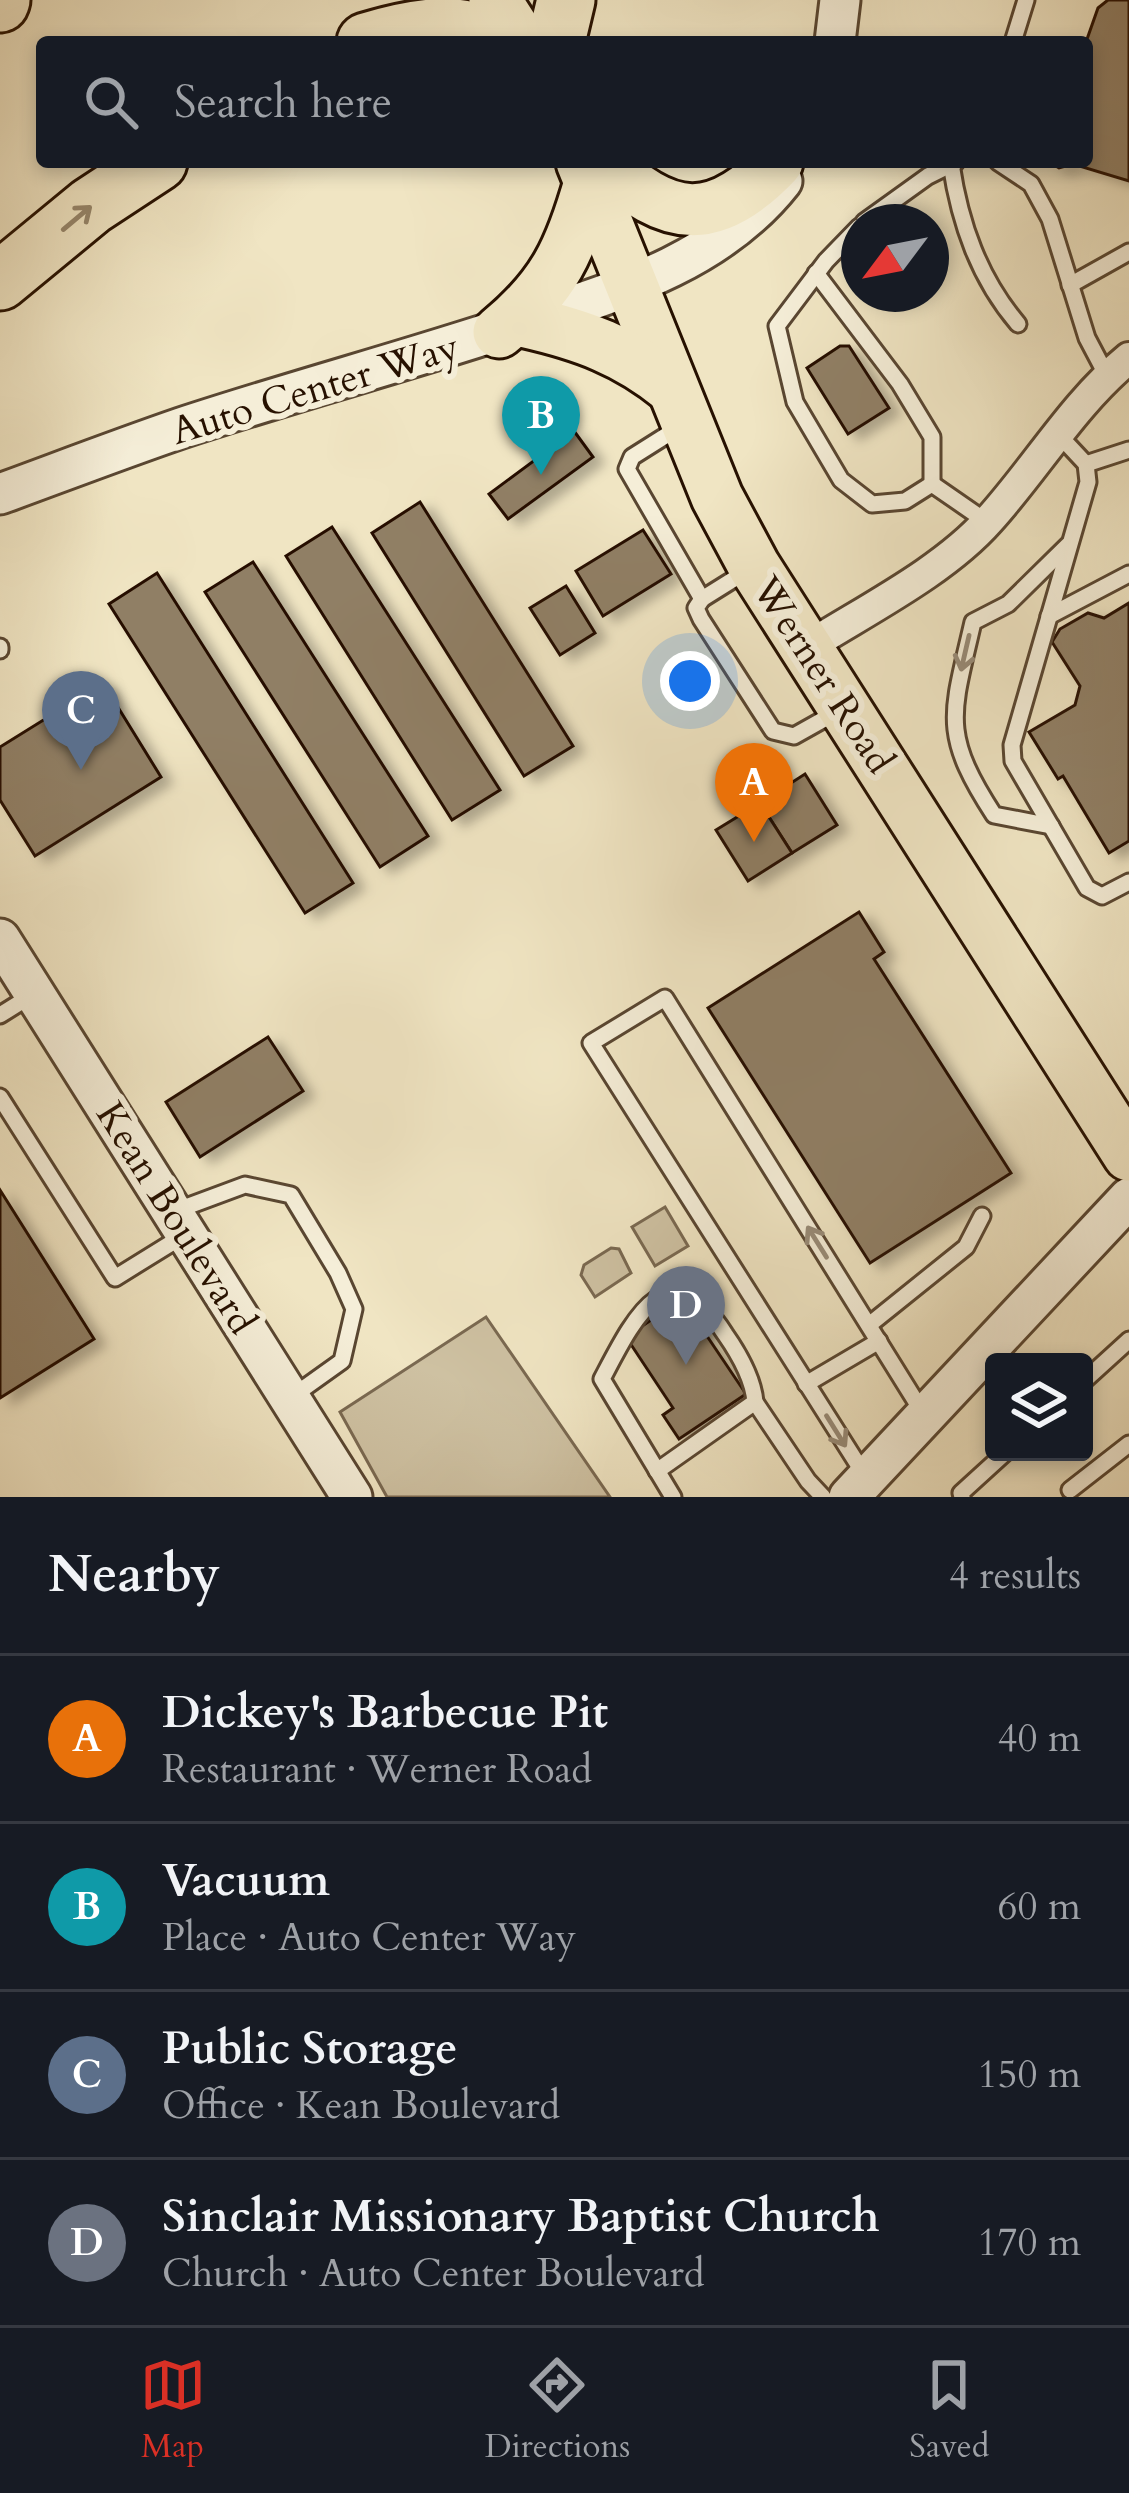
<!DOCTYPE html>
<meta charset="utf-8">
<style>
body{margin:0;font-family:Cardo,serif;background:#20242c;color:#f1f3f6}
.controls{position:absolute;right:36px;bottom:36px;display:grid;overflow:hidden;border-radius:12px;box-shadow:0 6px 18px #0003}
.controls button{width:108px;height:108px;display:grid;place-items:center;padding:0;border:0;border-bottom:3px solid #363941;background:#171b24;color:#f1f3f6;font:60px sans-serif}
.compass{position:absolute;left:841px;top:204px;width:108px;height:108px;border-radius:50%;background:#171b24;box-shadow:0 6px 18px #0003;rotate:238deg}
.you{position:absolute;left:690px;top:681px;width:42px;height:42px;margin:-30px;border:9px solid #fff;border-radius:50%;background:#1a73e8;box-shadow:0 0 0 18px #1a73e833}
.badge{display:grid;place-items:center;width:78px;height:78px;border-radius:50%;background:#d93025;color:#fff;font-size:39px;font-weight:700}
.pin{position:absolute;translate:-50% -99px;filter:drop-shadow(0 3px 6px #0008)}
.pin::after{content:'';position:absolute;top:63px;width:42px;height:36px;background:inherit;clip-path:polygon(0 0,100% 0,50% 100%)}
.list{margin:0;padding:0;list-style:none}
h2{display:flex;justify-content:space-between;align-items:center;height:156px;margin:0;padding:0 48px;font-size:51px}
h2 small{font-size:39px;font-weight:400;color:#9ea1a6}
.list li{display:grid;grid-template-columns:78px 1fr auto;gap:36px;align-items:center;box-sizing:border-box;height:168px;padding:0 48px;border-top:3px solid #363941}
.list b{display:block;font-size:45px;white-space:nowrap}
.list p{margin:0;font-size:39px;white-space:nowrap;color:#9ea1a6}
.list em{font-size:39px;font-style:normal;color:#9ea1a6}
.icon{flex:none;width:66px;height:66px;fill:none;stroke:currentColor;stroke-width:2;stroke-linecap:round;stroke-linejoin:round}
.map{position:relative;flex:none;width:1129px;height:1497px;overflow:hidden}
.search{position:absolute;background:#171b24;box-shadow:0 6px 18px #0003;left:36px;right:36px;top:36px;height:132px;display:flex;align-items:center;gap:30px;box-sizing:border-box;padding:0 42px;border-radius:12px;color:#9ea1a6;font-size:45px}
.sheet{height:828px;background:#171b24}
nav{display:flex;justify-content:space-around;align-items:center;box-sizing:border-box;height:168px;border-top:3px solid #363941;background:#171b24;font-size:33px;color:#9ea1a6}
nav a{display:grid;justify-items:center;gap:6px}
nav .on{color:#d93025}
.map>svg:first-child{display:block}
.green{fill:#cec1a2;stroke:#7a6951;stroke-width:3}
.building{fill:#907f65;stroke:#271100;stroke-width:3;filter:url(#shadow)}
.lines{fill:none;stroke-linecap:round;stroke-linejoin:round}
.service-casing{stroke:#594631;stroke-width:21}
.minor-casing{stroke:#594631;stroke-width:36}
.tertiary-casing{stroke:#594631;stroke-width:45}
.primary-casing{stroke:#271100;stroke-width:57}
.motorway-casing{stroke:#271100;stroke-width:63}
.service{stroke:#f5eed8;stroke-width:15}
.minor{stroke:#f5eed8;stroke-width:30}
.tertiary{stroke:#f5eed8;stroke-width:39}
.primary{stroke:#f0e5c3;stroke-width:51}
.motorway{stroke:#f0e5c3;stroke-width:57}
.oneway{stroke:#96866b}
.oneway2{stroke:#988b77}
.labels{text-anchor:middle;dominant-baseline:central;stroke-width:12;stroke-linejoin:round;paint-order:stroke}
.street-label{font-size:39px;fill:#271100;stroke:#f5eed8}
</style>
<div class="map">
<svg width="1129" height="1497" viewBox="0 0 1129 1497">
<defs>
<filter id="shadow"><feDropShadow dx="11" dy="6" stdDeviation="6" flood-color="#0004"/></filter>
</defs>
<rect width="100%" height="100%" fill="#f0e5c3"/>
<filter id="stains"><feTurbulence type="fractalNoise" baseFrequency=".00167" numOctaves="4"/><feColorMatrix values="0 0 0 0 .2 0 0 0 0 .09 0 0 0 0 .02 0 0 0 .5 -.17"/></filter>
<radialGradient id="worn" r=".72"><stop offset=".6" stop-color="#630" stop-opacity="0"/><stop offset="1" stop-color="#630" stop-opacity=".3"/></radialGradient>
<g class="green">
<path d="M665 1207 688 1246 655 1266 632 1227Z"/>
<path d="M611 1248 619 1249 631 1273 595 1297 581 1275 584 1265Z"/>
<path d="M486 1317 610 1497H387L340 1412Z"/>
</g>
<g class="building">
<path d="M1108 0H1129V181L1073 164 1059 168 1049 162H1087L1086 42 1098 8Z"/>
<path d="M840 346H849L889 408 848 434 807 368Z"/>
<path d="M574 431 593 457 508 519 489 494Z"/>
<path d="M420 502 573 746 524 776 372 533Z"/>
<path d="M332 527 500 790 452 820 286 556Z"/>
<path d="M643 530 671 574 603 616 576 571Z"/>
<path d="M253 562 428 836 380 867 205 592Z"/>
<path d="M157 573 353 883 305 913 109 604Z"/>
<path d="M566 586 595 633 560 655 530 608Z"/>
<path d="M1129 603V841L1109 853 1063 776 1058 779 1029 732 1075 705 1080 686 1052 642 1060 629 1088 613 1104 618Z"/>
<path d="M103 683 161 777 35 856 0 800V747Z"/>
<path d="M805 774 837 825 792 853 760 803Z"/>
<path d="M760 803 792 853 748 881 716 830Z"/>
<path d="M859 912 884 952 874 959 1011 1173 870 1263 708 1008Z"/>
<path d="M268 1037 303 1091 200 1157 166 1102Z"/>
<path d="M0 1190 94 1339 0 1398Z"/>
<path d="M682 1299 746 1394 679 1439 663 1415 673 1408 626 1337Z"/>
</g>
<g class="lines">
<g class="service-casing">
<g id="service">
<path d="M1013 42 1026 0"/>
<path d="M998 162 1031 184 1050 219 1087 338 1107 376"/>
<path d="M951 164C960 224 979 278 1018 324"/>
<path d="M864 222 928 176 956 162"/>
<path d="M859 227 826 261 777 326 795 402 841 480 872 504 905 501 932 484 987 522"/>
<path d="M816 273 900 384 932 437V484"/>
<path d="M1070 285 1129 252"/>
<path d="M678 428 632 457 627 469 702 599 696 608 701 619 773 731 794 736 835 713"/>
<path d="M1058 434 1086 464 1088 482 1012 745 1013 761 1087 888 1102 896 1129 882"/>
<path d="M1086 464 1129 450"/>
<path d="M702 599 750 569"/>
<path d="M1049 616 1129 574"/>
<path d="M0 647V650"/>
<path d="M1051 826 994 815C940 732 952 714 973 622L1008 604 1068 545"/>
<path d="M0 1015 32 995"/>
<path d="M0 1097 115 1278 186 1234"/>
<path d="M175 1211 245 1185 291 1195 338 1273 354 1309 342 1361 293 1396"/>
<path d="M869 1325 966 1247 982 1216"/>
<path d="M1084 1381 1129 1340"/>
<path d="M806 1384 879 1341"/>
<path d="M657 1471 755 1402 808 1481 823 1497"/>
<path d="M864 1474 591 1043 665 998 923 1413"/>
<path d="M1070 1490 1129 1444"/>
<path d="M673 1497 602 1379C633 1320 668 1245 725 1334 739 1354 753 1378 755 1402"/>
<path d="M962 1497 961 1493 1006 1452"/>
</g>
</g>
<g class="minor-casing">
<path id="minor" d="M806 648C864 611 943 572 989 520 1037 467 1073 404 1129 358"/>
</g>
<g class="tertiary-casing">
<g id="tertiary">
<path d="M835 42 840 0"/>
<path d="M0 494C60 472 120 449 181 428 296 390 414 359 530 320 622 290 720 260 782 181"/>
<path d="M0 939 352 1497"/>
<path d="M849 1497 1129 1198"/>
</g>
</g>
<g class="primary-casing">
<g id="primary">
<path d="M495 0 522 42"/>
<path d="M582 162 717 497 754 566 1129 1155"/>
<path d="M605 162C668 224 716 227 777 162"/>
<path d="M526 322C583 335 627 351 672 388"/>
<path d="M499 332C554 287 571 249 590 182"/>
</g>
</g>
<g class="motorway-casing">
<g id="motorway">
<path d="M0 3 1 0"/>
<path d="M366 42C402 31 461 16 493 42"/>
<path d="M556 42 566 0"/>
<path d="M0 281 91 206 158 162"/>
</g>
</g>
<use href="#service" class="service"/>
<use href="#minor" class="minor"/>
<use href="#tertiary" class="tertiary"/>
<use href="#primary" class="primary"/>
<use href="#motorway" class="motorway"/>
</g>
<defs><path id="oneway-shaft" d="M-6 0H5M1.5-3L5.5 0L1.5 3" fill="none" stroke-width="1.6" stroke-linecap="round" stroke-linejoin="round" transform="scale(3)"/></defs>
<use class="oneway" href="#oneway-shaft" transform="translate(77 218) rotate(-40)"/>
<g class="oneway2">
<use href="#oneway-shaft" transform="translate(965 653) rotate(103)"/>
<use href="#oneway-shaft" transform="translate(817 1242) rotate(-122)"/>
<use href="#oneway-shaft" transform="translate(836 1431) rotate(58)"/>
</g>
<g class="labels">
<g class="street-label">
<text transform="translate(315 389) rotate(-17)">Auto Center Way</text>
<text transform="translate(823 675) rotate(57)">Werner Road</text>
<text transform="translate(176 1218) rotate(58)">Kean Boulevard</text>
</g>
</g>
<rect width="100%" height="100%" filter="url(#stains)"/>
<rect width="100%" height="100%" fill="url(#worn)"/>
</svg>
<div class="controls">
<button><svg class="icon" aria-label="layers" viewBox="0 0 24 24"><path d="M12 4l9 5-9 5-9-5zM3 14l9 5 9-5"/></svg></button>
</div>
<svg class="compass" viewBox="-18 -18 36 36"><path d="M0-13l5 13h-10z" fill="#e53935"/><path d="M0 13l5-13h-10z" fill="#9ea1a6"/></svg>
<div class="you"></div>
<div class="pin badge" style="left:754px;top:842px;background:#e8710a">A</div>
<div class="pin badge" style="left:541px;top:475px;background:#0f9aa8">B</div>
<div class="pin badge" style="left:81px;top:770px;background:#5c6f8a">C</div>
<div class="pin badge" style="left:686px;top:1365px;background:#6b7280">D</div>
<div class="search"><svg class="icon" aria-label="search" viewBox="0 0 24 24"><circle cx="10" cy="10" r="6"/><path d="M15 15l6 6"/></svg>Search here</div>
</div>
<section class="sheet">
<h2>Nearby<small>4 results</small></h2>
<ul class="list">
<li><span class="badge" style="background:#e8710a">A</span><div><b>Dickey's Barbecue Pit</b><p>Restaurant · Werner Road</p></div><em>40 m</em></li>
<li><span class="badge" style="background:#0f9aa8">B</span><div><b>Vacuum</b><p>Place · Auto Center Way</p></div><em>60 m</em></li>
<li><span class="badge" style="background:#5c6f8a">C</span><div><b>Public Storage</b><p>Office · Kean Boulevard</p></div><em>150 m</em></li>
<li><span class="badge" style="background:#6b7280">D</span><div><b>Sinclair Missionary Baptist Church</b><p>Church · Auto Center Boulevard</p></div><em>170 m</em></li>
</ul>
</section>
<nav>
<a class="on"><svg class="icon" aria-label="map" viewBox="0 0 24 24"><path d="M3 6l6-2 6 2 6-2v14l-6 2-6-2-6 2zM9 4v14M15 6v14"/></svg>Map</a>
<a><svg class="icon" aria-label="directions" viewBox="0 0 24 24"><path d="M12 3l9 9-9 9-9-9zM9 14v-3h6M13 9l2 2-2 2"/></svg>Directions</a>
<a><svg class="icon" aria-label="saved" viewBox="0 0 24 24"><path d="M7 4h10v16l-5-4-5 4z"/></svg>Saved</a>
</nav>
